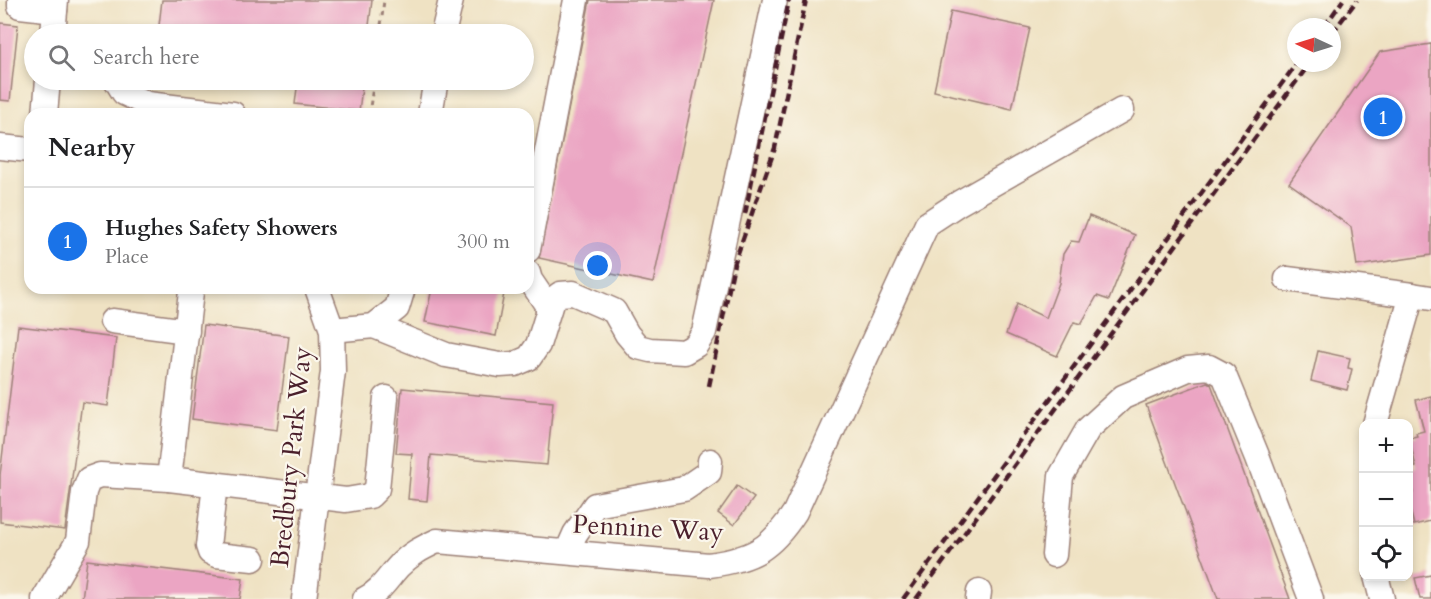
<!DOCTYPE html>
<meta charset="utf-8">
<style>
body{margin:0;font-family:Cardo,serif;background:#f6f6f6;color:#202124}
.controls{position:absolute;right:18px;bottom:18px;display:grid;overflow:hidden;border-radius:12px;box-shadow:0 3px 9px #0003}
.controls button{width:54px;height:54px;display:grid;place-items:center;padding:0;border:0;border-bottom:2px solid #e0e0e0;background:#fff;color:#202124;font:30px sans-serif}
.compass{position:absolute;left:1287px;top:18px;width:54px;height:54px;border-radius:50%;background:#fff;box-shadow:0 3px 9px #0003;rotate:274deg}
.you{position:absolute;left:598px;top:266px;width:21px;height:21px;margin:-15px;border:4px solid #fff;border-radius:50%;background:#1a73e8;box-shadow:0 0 0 9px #1a73e833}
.badge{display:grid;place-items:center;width:39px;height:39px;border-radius:50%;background:#1a73e8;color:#fff;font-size:20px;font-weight:700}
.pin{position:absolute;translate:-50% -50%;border:3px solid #fff;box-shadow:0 2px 6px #0006}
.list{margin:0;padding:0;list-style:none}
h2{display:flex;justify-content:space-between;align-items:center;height:78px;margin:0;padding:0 24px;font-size:26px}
h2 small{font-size:20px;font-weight:400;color:#757577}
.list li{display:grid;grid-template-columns:39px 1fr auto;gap:18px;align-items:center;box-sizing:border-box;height:108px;padding:0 24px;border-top:2px solid #e0e0e0}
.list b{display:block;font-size:22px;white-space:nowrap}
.list p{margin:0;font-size:20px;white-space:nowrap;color:#757577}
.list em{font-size:20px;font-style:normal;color:#757577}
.icon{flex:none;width:33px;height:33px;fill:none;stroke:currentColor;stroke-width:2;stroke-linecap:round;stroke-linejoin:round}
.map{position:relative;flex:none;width:1431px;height:599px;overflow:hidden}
.search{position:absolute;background:#fff;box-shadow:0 3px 9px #0003;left:24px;top:24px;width:510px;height:66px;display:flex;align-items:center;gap:15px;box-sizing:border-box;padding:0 21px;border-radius:33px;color:#757577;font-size:22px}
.panel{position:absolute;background:#fff;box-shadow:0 3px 9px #0003;left:24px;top:108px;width:510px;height:186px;border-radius:18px}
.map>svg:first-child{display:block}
.building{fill:#eba5c3}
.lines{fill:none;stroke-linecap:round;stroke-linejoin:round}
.minor-casing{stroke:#9c8077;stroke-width:27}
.path{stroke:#9c8077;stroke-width:3;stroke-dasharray:4.5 4.5;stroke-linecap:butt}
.minor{stroke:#fff;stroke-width:24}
.rail{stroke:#4a1f2b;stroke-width:4.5;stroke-dasharray:9 4.5;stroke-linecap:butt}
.labels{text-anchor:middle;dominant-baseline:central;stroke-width:4.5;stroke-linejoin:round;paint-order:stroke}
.street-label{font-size:26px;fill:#4a1f2b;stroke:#fbf7ec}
</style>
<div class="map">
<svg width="1431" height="599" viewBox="0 0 1431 599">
<rect width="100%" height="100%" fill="#fbf7ec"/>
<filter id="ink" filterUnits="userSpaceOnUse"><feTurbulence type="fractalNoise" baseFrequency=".0167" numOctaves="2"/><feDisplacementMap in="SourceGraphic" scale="12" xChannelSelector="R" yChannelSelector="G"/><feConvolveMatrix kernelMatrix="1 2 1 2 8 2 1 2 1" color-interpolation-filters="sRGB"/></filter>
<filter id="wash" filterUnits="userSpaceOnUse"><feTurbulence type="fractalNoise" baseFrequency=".008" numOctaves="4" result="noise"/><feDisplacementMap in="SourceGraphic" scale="24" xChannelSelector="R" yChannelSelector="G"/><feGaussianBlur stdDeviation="1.35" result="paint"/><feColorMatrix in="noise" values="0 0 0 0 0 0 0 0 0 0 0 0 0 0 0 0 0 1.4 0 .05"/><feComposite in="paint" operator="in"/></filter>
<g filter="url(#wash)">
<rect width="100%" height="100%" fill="#efe2c3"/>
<g id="blocks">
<g class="building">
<path d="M162 0H372L368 34H158Z"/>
<path d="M590 0H714L653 283 539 258Z"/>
<path d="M951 11 1030 28 1012 109 934 91Z"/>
<path d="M0 23 18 25 10 101 0 100Z"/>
<path d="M1431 44V255L1357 266 1351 227 1289 183 1380 52Z"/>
<path d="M298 80H363L359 111 295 104Z"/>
<path d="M1089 216 1135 235 1109 300 1097 296 1081 324 1074 322 1057 356 1006 334 1017 304 1046 318 1059 283 1063 254 1071 241 1079 242Z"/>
<path d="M432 288H505L496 336 425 322Z"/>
<path d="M204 325 289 336 277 430 192 419Z"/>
<path d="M18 326 116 338 108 406 82 402 65 530 0 522V475Z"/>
<path d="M1318 351 1350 358 1348 368 1352 369 1347 390 1311 381Z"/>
<path d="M1207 382 1211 384 1290 599H1218L1146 405Z"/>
<path d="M402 388 553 402 547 465 431 455 427 501 408 499 412 454 396 453Z"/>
<path d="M1431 396V521L1414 525 1408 502V494L1413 493 1408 469 1416 467 1409 438 1417 436 1416 433 1424 431 1416 400Z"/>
<path d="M737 486 754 498 734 525 718 513Z"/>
<path d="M87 560 243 579 240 599H82Z"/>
<path d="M1431 575V599H1420L1415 578Z"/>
</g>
</g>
</g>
<g filter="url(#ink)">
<use href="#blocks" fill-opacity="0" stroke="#9c8077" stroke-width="1.5"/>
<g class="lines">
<g class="minor-casing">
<g id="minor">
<path d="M20 0V6L55 10"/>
<path d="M53 34 56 0"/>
<path d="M443 34 451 0"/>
<path d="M116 80 124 93 147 104 233 114"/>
<path d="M45 114 48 80"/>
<path d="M430 114 436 80"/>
<path d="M0 147 30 150"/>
<path d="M528 250 576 0"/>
<path d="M528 273 530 280 549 308"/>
<path d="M1287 279 1412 295"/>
<path d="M112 321 187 331"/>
<path d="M374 326 446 355 500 365 515 364 529 358 538 345 552 300 560 294 573 293 614 311 627 334 638 347 650 350 684 352 696 345 704 332 775 0"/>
<path d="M332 330 374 326 397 308 403 288"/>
<path d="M1375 424 1412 295 1431 298"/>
<path d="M169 479 191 292"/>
<path d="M215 484 208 546 210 552 216 555 253 559"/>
<path d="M567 552 575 534 595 505 684 489 709 472 710 461"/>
<path d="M1054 555 1061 476 1088 429 1123 397 1188 369 1209 367 1224 375 1258 458 1311 599"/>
<path d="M1376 576 1382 599"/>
<path d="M44 599 78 541 84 492 89 479 100 475 169 479 346 500 370 496 377 489 386 398"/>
<path d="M304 599 333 371 332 330 317 288"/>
<path d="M365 599C380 592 387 579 398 567 410 554 422 548 437 541L709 565C753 559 771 549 795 512L927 224 959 203 1122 110"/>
<path d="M978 599 979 592"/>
</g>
</g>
<g class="path">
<path d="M380 34 384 0"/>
<path d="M369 114 374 80"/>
</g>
<use href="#minor" class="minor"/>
<g class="rail">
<path d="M1324 27 1343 0"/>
<path d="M1332 33 1357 0"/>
<path d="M745 214 789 0"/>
<path d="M709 386 734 264 775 148 806 0"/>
<path d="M903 599 1297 63"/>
<path d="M916 599 1310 63"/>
</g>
</g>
</g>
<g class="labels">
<g class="street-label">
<text transform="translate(291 457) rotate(-84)">Bredbury Park Way</text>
<text transform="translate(648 528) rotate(3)">Pennine Way</text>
</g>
</g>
</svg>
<div class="controls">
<button>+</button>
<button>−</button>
<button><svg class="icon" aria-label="locate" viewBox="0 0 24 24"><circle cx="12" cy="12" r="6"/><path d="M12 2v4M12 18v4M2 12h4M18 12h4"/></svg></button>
</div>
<svg class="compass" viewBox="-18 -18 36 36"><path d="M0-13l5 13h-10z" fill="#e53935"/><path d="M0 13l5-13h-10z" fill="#757577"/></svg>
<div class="you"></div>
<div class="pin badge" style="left:1383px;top:117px">1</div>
<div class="search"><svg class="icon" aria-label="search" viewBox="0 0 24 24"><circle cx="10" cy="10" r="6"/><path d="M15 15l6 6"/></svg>Search here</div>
<section class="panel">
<h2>Nearby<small></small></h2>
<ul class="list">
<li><span class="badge">1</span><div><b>Hughes Safety Showers</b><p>Place</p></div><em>300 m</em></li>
</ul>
</section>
</div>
